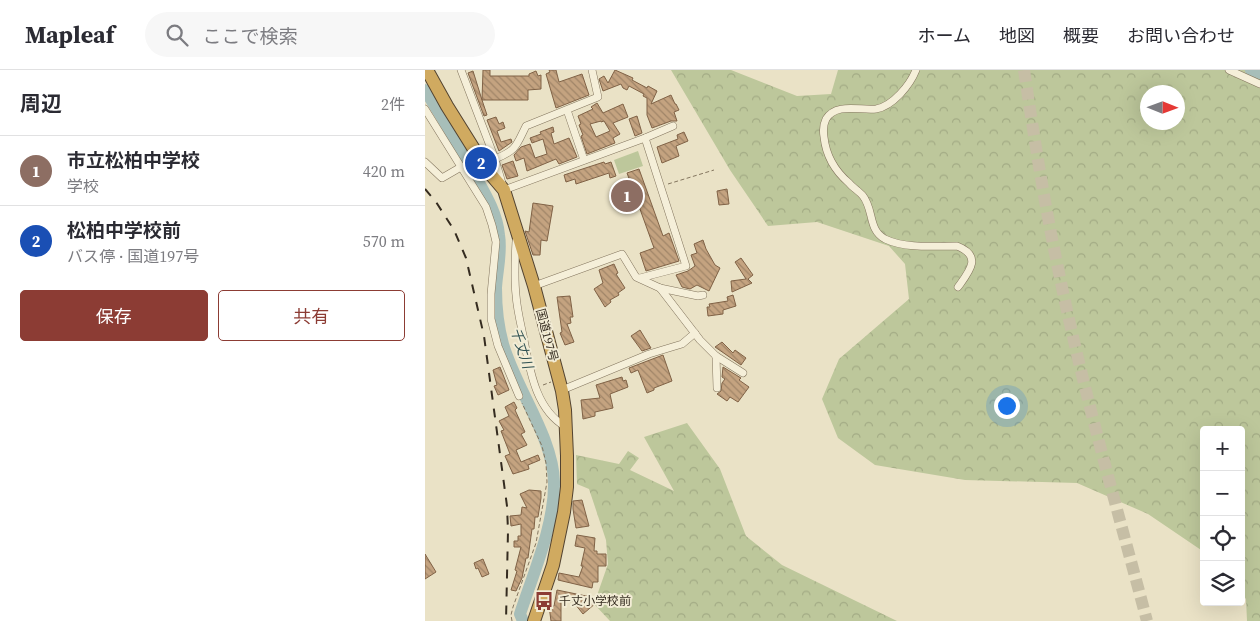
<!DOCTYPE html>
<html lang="ja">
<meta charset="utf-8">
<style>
body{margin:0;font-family:"Source Serif 4","Noto Sans JP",serif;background:#f7f7f7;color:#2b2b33}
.controls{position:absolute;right:15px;bottom:15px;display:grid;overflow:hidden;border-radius:5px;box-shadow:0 5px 20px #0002}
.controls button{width:45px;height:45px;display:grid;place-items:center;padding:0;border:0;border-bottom:1px solid #e1e1e2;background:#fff;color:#2b2b33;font:25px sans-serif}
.compass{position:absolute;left:715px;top:15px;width:45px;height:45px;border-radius:50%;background:#fff;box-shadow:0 5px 20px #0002;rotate:91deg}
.you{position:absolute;left:581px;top:335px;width:18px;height:18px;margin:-12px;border:4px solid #fff;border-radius:50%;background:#1a73e8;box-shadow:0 0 0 8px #1a73e833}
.badge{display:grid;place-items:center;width:32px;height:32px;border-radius:50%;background:#8c3c34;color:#fff;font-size:16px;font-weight:700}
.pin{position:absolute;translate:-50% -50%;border:2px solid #fff;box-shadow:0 1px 5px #0006}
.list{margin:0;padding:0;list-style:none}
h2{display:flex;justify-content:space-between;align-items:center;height:65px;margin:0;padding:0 20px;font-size:21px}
h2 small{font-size:16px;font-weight:400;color:#7c7c81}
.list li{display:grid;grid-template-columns:32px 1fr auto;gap:15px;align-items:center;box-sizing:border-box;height:70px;padding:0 20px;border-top:1px solid #e1e1e2}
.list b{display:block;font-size:19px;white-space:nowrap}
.list p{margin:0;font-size:16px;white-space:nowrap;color:#7c7c81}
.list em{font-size:16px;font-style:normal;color:#7c7c81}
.actions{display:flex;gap:10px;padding:15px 20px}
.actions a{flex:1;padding:11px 0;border:1px solid #8c3c34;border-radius:5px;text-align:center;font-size:18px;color:#8c3c34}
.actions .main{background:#8c3c34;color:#fff}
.icon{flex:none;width:28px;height:28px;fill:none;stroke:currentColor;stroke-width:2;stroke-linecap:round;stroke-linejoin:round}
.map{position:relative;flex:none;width:835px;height:551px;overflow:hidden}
header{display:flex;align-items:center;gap:30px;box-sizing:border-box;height:70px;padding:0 25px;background:#fff;border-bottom:1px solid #e1e1e2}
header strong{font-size:24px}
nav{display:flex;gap:28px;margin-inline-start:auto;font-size:18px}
.search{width:350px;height:45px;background:#f7f7f7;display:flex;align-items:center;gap:12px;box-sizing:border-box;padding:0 18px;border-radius:28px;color:#7c7c81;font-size:19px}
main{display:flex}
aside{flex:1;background:#fff}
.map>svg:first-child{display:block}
.forest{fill:url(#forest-crowns);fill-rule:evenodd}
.pitch{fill:#bdc79b}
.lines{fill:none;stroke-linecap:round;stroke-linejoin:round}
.river{stroke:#a7beb9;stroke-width:12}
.building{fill:url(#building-back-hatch);stroke:#806246;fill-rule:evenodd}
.highway-tunnel{stroke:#c6bea5;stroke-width:12;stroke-dasharray:12 6;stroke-linecap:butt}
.street-casing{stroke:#83755e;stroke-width:8}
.highway-casing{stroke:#524331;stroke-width:14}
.path{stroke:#83755e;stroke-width:1;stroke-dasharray:4 2.5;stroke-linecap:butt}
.street{stroke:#f5efd9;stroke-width:7}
.highway{stroke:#d0aa60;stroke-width:12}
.rail{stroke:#352c20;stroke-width:2;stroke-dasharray:9 9;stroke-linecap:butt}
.labels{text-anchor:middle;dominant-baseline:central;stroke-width:4;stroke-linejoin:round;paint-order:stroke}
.street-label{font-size:12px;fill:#352c20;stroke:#f2ecd5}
.poi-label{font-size:12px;fill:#352c20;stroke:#f2ecd5;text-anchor:start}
.water-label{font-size:14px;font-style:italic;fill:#315253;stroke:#f2ecd5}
</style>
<header>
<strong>Mapleaf</strong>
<div class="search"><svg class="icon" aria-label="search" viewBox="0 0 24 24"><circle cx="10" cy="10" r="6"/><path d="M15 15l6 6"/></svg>ここで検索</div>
<nav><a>ホーム</a><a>地図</a><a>概要</a><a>お問い合わせ</a></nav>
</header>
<main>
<aside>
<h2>周辺<small>2件</small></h2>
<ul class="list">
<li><span class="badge" style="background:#8d6e63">1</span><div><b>市立松柏中学校</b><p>学校</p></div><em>420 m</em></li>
<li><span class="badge" style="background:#1a4fb4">2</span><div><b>松柏中学校前</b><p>バス停 · 国道197号</p></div><em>570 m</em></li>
</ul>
<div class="actions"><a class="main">保存</a><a>共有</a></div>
</aside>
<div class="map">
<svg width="835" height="551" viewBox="0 0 835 551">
<defs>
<pattern id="forest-crowns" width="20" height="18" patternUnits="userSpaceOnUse" patternTransform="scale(1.25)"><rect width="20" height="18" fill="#bdc79b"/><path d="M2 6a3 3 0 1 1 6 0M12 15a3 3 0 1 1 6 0" fill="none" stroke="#a3ab85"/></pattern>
<pattern id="building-back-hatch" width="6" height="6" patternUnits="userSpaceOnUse" patternTransform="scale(1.25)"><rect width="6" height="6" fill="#c4a380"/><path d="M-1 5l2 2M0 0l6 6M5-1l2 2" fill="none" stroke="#a08568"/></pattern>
</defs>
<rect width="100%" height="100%" fill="#eae2c6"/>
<g class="forest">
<path d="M246 0H306L372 26 406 24 413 0H835V551H822L821 529 816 523V360H779V482L723 444 652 413 540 410 450 395 413 368 397 329 414 289 484 229 480 194 464 176 392 152 343 156 305 100ZM722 22H752V52H722Z"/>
<path d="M262 353 295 399 321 466 357 495 472 551H185L169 534 183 494 181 470 164 419 152 414 151 385 194 394 203 381 214 388 205 400 249 421 219 367Z"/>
</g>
<path class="pitch" d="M213 81 218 96 194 104 189 90Z"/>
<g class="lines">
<g class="river">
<path d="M826 0 835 3"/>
<path d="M0 20C17 47 33 74 48 102 59 122 72 142 74 165 77 183 72 200 71 218 71 237 73 256 78 274 91 319 128 367 129 412 130 454 108 504 95 544L98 551"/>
</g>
</g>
<g class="building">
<path d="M58 0H65V6H104V4L111 1 113 6 116 5V19L103 20V30H57L62 45 59 46 43 3 48 1 57 30Z"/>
<path d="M124 0H131L134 12 157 4 164 25 131 38 121 4 125 2Z"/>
<path d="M190 0 208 8 207 10 222 18 223 16 232 21 226 34 246 25 250 34H251L254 40 249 42 252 51H246L227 58 222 45V28L218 26 219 24 204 16 202 20 198 18 196 14 178 21 174 9 179 6 183 13Z"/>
<path d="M172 33 178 43 198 34 203 47 188 53 195 64 188 68 190 73 162 84 156 66 158 65 154 55 156 54 153 46 168 39 166 37ZM176 51V52L179 51 185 61 171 67 165 54Z"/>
<path d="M212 46 217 63 210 66 204 49Z"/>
<path d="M71 47 74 54 78 52 80 58 72 61 76 72 86 69 87 72 74 81 62 50Z"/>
<path d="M128 57 129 62 126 63 129 74 144 68 152 87 134 94 131 89 102 101 99 88 91 91 89 85 96 77 105 74 110 88 122 84 118 69 107 73 105 68 116 64 115 62Z"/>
<path d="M259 62 263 71 251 76 254 86 237 93 232 77 253 69 252 65Z"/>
<path d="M88 91 93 106 82 109 77 95Z"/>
<path d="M179 92 180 94 186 92 191 106 185 108 184 103 151 114 150 109 141 112 139 105Z"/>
<path d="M214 99 238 166 244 163 254 191 221 201 215 183 229 178 202 103Z"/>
<path d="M302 119 304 134 294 135 292 121Z"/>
<path d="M108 133 128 136 122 171 116 170 115 185H108L100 161 104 162Z"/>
<path d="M278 170 281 179 290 195 295 198 284 221 272 215 265 219 257 217 251 205 263 201 270 196 266 185 272 183 269 174Z"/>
<path d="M316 188 328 205 323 209 327 213 307 222 306 211 321 209 310 192Z"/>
<path d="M189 194 193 203 191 204 200 218 193 223 194 225 185 230 186 232 180 237 169 219 178 213 174 200Z"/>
<path d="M308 225 311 236 298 240V244L283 246 282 237H285L284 234 303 231 302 227Z"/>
<path d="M145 226 148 247H145L146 253 142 254 149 272 140 275 135 263 137 262 132 227Z"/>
<path d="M215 260 226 278 217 281 206 266Z"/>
<path d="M297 272 308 283 310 280 321 288 316 295 290 277Z"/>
<path d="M238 285 247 311 229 318V320L222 323 213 300 206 303 204 298Z"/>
<path d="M75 297 84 320 73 325 69 316 72 315 68 300Z"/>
<path d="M298 297 316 308 314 310 324 317 313 332 305 327 302 331 292 324 296 321 297 313 300 309 297 307Z"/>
<path d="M197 307 198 311 201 310 203 317 185 324 188 338 170 342V346L158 349 156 330 175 328 171 315Z"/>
<path d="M89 332 92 338 90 340 100 362 96 364 102 375 91 380 96 392 113 385 115 390 103 395 104 399 88 404 80 386 85 384 76 361 79 360 74 351 84 346 80 337Z"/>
<path d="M104 420 116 421V428L113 447H110L109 459H107L103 488H101L97 508 91 521 86 520 92 501 90 500 96 477H89V471H93V466H96V454L86 456 85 446 96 445 97 437 102 438 95 424Z"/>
<path d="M157 430 164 456 151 458 148 439V431Z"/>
<path d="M152 465 170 468 169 481H172V484H181V496H173V512H168L167 518 133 510 134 503 154 507 158 496H156L160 478 150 476Z"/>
<path d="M0 484 11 502 0 509Z"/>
<path d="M58 489 64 504 57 507 53 498 51 499 49 493Z"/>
<path d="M132 520 166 527 171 533 158 544 146 529V532L136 529V551H126L124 536H129Z"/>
</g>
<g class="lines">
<path class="highway-tunnel" d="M599 0C609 66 619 132 633 198 657 317 691 434 722 551"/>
<g class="street-casing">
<g id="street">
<path d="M36 0 70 89 79 120 220 68 248 56"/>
<path d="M491 0C485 15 468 36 451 39 436 41 411 32 401 49 398 55 398 61 399 67 401 86 410 101 424 113 428 118 434 121 438 126 449 140 443 160 460 169 481 179 510 176 532 176 558 186 544 202 533 217"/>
<path d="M804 0 835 14"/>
<path d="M0 39 61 137 67 155 71 172 66 224V249L73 276 94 326"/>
<path d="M142 40 159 90"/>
<path d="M70 89C92 80 91 76 101 56L173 27 167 0"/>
<path d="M0 92 17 108 36 97"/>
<path d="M91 171C90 189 89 207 91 225 92 240 96 255 99 270 105 301 111 340 141 357"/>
<path d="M215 208 261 196 220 68"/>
<path d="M109 216 197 184 211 207 235 218 273 226 278 225"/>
<path d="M235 218 275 270 291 286 292 318"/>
<path d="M291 286 318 303"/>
<path d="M137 320 224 284 257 274 270 263"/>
</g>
</g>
<g class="highway-casing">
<path id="highway" d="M2 0 22 36 62 100 79 120 109 216 137 321 140 340 142 386V417L139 442 128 495 109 551"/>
</g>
<g class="path">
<path d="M243 114 289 100"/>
<path d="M118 315 126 312"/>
<path d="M87 551 86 545 88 537 111 473 122 412 121 393 117 376 97 333"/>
</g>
<use href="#street" class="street"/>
<use href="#highway" class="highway"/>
<path class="rail" d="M0 119 11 132 29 160 41 188 59 266 82 436 83 461 81 551"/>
</g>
<defs>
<g id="bus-bare" transform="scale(1.5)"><path d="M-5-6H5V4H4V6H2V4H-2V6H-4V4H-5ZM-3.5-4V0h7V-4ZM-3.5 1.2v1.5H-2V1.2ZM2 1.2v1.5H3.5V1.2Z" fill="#8c3c34" stroke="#f2ecd5" stroke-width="2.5" paint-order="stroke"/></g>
</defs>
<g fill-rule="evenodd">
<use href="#bus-bare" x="119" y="531"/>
</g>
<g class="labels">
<g class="street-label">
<text transform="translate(122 265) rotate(75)">国道197号</text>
</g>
<g class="poi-label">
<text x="134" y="531">千丈小学校前</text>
</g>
<g class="water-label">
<text transform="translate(97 278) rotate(72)">千丈川</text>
</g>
</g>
</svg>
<div class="controls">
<button>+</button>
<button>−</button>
<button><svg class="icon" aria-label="locate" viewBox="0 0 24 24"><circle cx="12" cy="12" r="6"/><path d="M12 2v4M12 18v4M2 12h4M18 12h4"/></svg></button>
<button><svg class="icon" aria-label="layers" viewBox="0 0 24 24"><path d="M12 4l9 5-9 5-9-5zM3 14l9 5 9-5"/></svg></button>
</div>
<svg class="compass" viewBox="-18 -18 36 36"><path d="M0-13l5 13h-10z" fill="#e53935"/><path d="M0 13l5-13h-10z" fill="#7c7c81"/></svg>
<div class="you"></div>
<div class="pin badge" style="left:202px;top:126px;background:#8d6e63">1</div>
<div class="pin badge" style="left:56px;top:93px;background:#1a4fb4">2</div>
</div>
</main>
